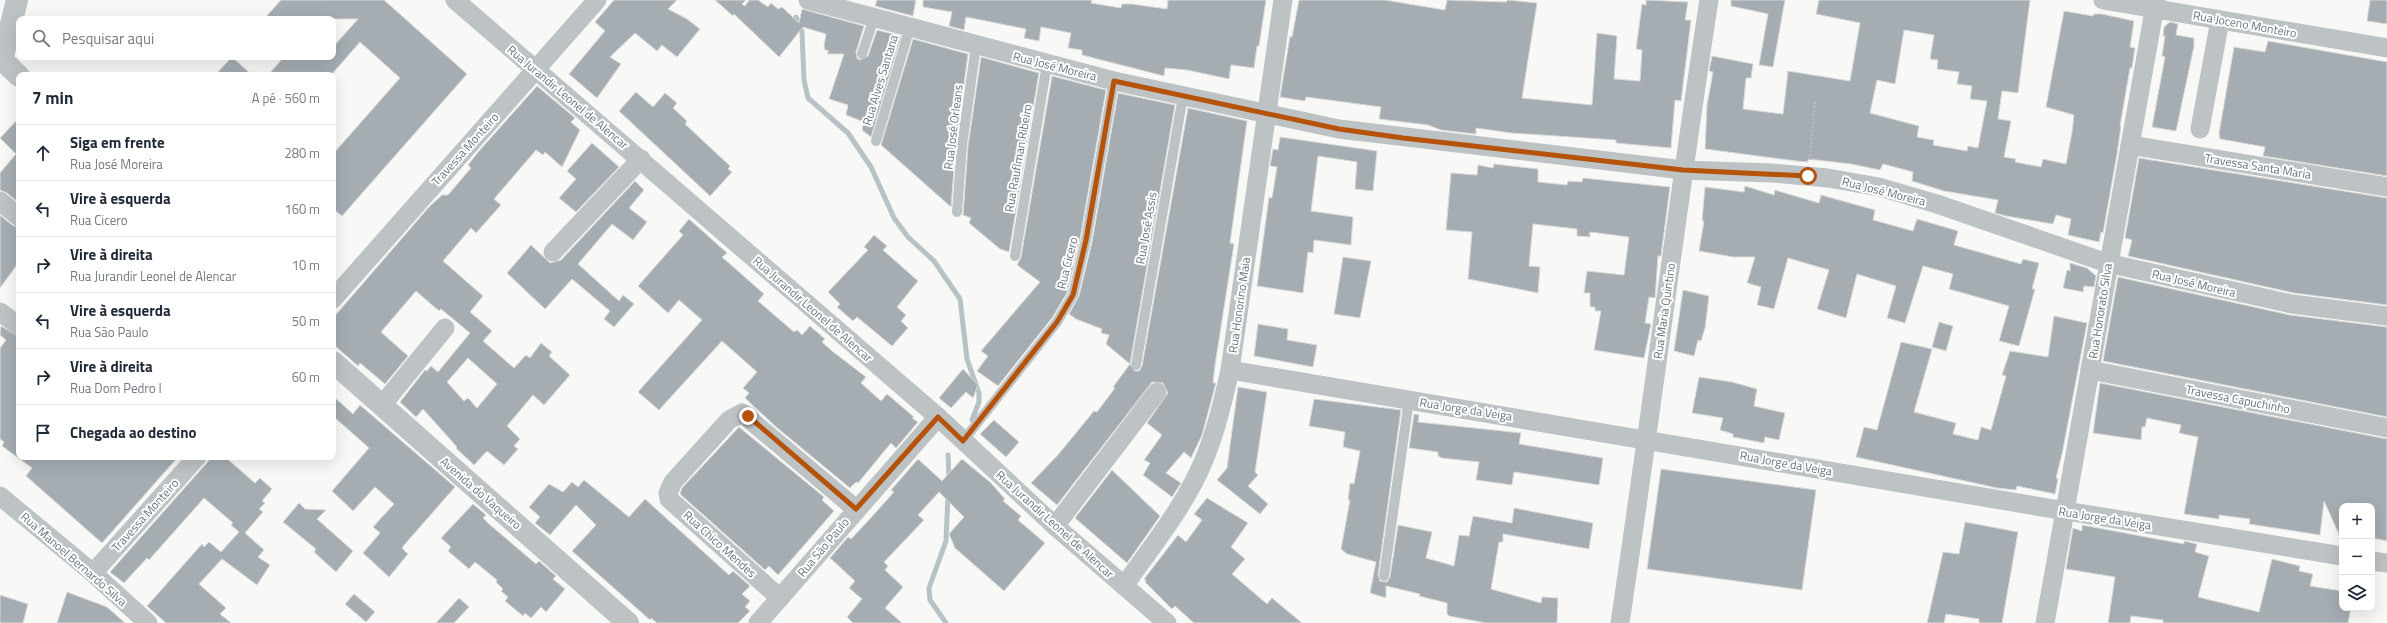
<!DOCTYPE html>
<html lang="pt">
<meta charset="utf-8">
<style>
body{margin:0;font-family:"Titillium Web",sans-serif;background:#f6f6f7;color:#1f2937}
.controls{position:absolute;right:12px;bottom:12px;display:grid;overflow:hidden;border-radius:8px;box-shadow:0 4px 16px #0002}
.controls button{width:36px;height:36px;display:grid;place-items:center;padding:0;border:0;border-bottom:1px solid #e0e1e3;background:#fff;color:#1f2937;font:20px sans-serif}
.stop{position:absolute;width:12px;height:12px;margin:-9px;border:3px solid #b45309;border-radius:50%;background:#fff}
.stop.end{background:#b45309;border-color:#fff;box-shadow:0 1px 4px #0008}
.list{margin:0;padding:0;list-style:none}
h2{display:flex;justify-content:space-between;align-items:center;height:52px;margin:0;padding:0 16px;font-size:17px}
h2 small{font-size:13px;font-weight:400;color:#747a83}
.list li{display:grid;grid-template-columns:26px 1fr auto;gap:12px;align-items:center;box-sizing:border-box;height:56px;padding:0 16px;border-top:1px solid #e0e1e3}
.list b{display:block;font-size:15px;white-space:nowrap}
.list p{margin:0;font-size:13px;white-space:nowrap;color:#747a83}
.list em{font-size:13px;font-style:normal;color:#747a83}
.icon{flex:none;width:22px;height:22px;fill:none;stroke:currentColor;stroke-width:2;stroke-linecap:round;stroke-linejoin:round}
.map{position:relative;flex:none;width:2387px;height:623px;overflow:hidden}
.search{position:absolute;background:#fff;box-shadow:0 4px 16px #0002;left:16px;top:16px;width:320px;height:44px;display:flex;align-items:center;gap:10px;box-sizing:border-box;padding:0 14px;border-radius:8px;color:#747a83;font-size:15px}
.panel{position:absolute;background:#fff;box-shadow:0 4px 16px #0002;left:16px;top:72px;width:320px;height:388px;border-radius:8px}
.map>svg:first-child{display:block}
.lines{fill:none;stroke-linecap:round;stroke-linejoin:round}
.stream{stroke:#b6c2c5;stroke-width:5}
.building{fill:#a5adb2;stroke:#dadad8;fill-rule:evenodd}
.path{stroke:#b8bbbe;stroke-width:2.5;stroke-dasharray:2 2;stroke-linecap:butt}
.service{stroke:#bdc2c5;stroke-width:10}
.minor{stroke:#bdc2c5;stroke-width:19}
.tertiary{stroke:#bdc2c5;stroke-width:22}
.route{stroke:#b45309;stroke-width:5}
.labels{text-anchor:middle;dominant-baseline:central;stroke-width:4;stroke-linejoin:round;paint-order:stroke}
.street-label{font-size:12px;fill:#66747d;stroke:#fff}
</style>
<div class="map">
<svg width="2387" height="623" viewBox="0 0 2387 623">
<rect width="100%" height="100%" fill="#f8f8f6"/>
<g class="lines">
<g class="stream">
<path d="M796 17 802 32 804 80 808 98 848 133 871 167 894 218 908 237 934 261 960 299 967 359 979 393V402L972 420"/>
<path d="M948 455 949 478"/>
<path d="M946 623 930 600 929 588 946 541 948 494"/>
</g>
</g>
<g class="building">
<path d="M281 0H384L467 74 342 216 333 209V154L400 78 360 42 331 75H268L284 57H333V47L358 19H264Z"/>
<path d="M614 0H677L668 9 687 19 700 29 677 57 662 45 657 51 635 33 610 57 621 64 597 98 569 74 605 31 595 22Z"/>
<path d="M715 0H746L742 4 745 6 749 0H758L768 7 771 3 778 9 782 7 799 23 802 9 864 26 856 52 857 58 860 60 868 56 877 30 901 36 871 137 862 130 864 122 846 115 848 105 829 99 844 54H827L829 51 825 50 824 46 826 34 803 27 779 57 734 14 733 16Z"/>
<path d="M877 0H916L913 16 875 6Z"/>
<path d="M923 0H1092L1091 3 1121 8 1122 4H1132L1167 9 1168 0H1266L1259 46H1257L1254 68 1231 65 1229 79 1187 70 1165 68 1164 76 1082 55V50L1068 48 1071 33 1041 27 1039 41 1024 38 1026 29 966 17 964 30 949 26 952 12 923 7Z"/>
<path d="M1299 0H1385L1445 10 1447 0 1506 2 1508 0 1537 3 1522 98 1592 105 1597 33 1617 36 1614 79 1640 81 1642 50 1636 49 1642 4 1646 5V0L1688 2 1685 20H1691L1688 45 1681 101 1675 100 1671 148 1616 143V140L1511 133 1476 128V134L1441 130 1428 125 1379 119 1381 107 1306 97 1305 101 1280 97 1290 36 1292 37Z"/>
<path d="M1731 0H1785L1773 67 1759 65 1768 14 1731 6Z"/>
<path d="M1819 0H2030L2018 93 2002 91 1998 119 2011 121 2004 157 2016 159 2015 162 2041 167 2043 159 2066 164 2072 132 2074 115 2046 107 2064 11 2093 16 2094 14H2102L2134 21 2130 47 2135 48 2132 68H2130L2120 126H2121L2117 154 2103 233 2101 232 2099 242 2068 235 2071 219 2056 215 2053 224 2006 216 1995 213 1998 200 1944 191 1912 181 1913 172 1883 164 1880 170 1851 164 1808 159V162L1796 161 1705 149 1707 105 1713 72 1709 71 1712 56 1753 64 1751 78H1746L1743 109 1783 114 1788 71 1850 81 1860 23 1816 14ZM1904 30 1934 35 1930 59 1938 60 1937 69 1959 72 1957 84 1972 86 1970 99 1987 101 1978 148 1968 146 1967 151 1933 145 1934 140 1917 137 1919 126 1870 113 1877 80 1895 84Z"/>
<path d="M2370 0H2387V24L2367 21Z"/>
<path d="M2170 22 2178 24 2176 35 2194 38V46L2176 131 2152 127 2165 57 2162 56 2165 36H2163L2164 27Z"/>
<path d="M913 39 968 54 956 144 951 207 881 145Z"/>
<path d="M2268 41 2387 62V176L2263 156 2265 147 2220 139 2219 133 2234 47 2265 52Z"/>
<path d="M232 57 252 75H215Z"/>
<path d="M981 57 1039 73 1009 252 1000 249 969 223 971 218 963 215 968 146Z"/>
<path d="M1052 76 1106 90 1080 239 1067 293 1052 318 998 386 977 371 988 356 981 351 1040 282 1017 265 1021 257Z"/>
<path d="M537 86 575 118 571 122 580 130 562 167 545 152 543 155 536 150 494 199 501 205 476 233 471 228 443 261 483 296 470 312 492 331 483 341 514 368 526 355 530 358 541 343 552 352 549 356 570 375 544 405 533 395 507 426 520 439 514 446 518 449 504 465 487 451 474 465 456 448 457 447 423 409 416 417 400 402 425 370 427 371 431 366 438 372 470 333 441 309 439 311 416 291 381 332 408 356 385 384 360 363 358 366 333 344V318L429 207 442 195H448L471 168 468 165 479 151ZM468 358 497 384 477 408 468 398 464 401 447 382Z"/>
<path d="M636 92 653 107 665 93 677 103 673 108 687 121 685 124 730 166 728 169 732 172 710 196 619 111Z"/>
<path d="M1118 93 1175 105 1130 364 1106 344 1109 335 1101 333 1102 329 1076 319 1069 314 1079 296 1092 242Z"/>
<path d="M1188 108 1247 121 1230 243 1234 244 1215 365 1213 383H1216L1202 435 1191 458 1184 452 1166 473 1181 483 1172 497 1143 475 1150 463 1144 460 1162 435 1147 423 1168 393 1163 383 1152 382 1057 505 1031 483 1057 456 1094 411 1097 412 1115 388 1113 387 1130 364 1135 371H1139L1142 366Z"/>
<path d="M19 118V203L7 193 0 190V173L16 154 0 138Z"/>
<path d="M1280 137 1377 151 1373 191 1355 189 1357 162 1318 156 1311 211 1353 217 1351 245 1314 240 1313 253 1308 252 1303 293 1257 286 1269 197 1272 198 1277 167 1270 166 1273 149 1278 150Z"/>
<path d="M592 143 619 167 576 212 559 198 576 179 567 171Z"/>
<path d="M2139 158 2387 198V305L2294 293 2128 256 2132 240 2125 238Z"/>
<path d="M1494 164 1538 169V182L1567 185 1568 181 1582 182 1583 178 1670 187 1661 256H1658L1655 298 1649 297 1645 323 1651 324 1644 358 1594 350 1601 311H1595V307H1590V293H1584L1587 271 1624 275 1629 237 1590 232V237L1577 236V229L1533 224 1529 266 1540 267 1538 293 1468 279 1472 232 1446 230 1451 173 1477 175 1478 165 1493 168Z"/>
<path d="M635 181 644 190 629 208 647 222 633 240 612 224 578 264 619 301 623 295 634 304 614 327 604 319 610 311 572 279 545 309 507 273 531 245 550 263 561 260Z"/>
<path d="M1745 186 1774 195 1775 190 1819 203 1821 195 1875 210 1873 220 1913 231 1917 219 1958 231 1954 245 2021 264 2023 259 2039 263 2032 289H2035L2019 346 1999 341 2009 306 1949 289 1953 274 1923 266 1905 323 1887 318 1896 286 1857 274 1846 318 1817 309 1829 270 1788 258 1774 309 1757 305 1761 287 1747 283 1755 257H1733L1699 251 1704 221H1702L1705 187 1744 192Z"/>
<path d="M0 215 12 225 19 228V262L0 288Z"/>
<path d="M689 219 727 253 722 257 764 294 758 301 794 332 797 330 802 335 810 326 825 339 822 342 832 351 866 377 861 383 881 401 887 394 914 417 912 418 918 422 896 448 891 443 858 483 856 482 850 488 775 426 745 398 749 393 743 388 757 372 722 341 659 410 638 392 702 320 679 300 668 313 638 286 683 235 679 231Z"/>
<path d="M874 235 887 246 883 250 918 281 897 307 906 315 901 321 908 328 892 346 857 317 853 321 837 307 840 304 828 292 868 250 864 247Z"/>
<path d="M1343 257 1371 261 1360 318 1334 314Z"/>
<path d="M2070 263 2087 268 2096 276 2094 287 2084 286 2083 292 2063 288 2067 270 2070 271Z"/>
<path d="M2118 277 2290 315 2387 327V417L2103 361Z"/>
<path d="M1683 290 1709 296 1705 328 1701 341 1698 340 1694 356 1674 351Z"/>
<path d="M2054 316 2087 323 2062 454 2056 478 2058 479 2055 494 2017 486 2016 490 1997 488 1856 457 1864 427 1877 430 1901 342 1932 349 1914 412 1956 423 1953 434 1978 440 1981 427 1991 430 2006 376 2002 375 2010 351 2048 357Z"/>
<path d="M1939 322 1953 326 1946 351 1932 347Z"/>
<path d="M1258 324 1288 329 1287 340 1317 345 1313 367 1254 356Z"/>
<path d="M1 326 19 337V457H178L102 543 26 476 32 468 2 446 4 442 0 439V348L6 340 0 335Z"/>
<path d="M963 369 978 385 973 398 966 392 951 408 939 398Z"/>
<path d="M1699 377 1732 382 1757 389 1754 406 1785 413 1779 440 1765 437 1764 443 1733 437V434L1720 430 1723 418 1692 413Z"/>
<path d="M2100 383 2387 439V541L2372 538V506H2342V541L2324 501 2320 535 2249 524 2250 519 2219 515V519L2184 514 2198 437 2179 433 2181 425 2147 418 2145 427H2142L2141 440 2093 433Z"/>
<path d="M1238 387 1267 392 1255 472 1258 475 1248 486 1268 504 1260 514 1217 480 1227 468Z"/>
<path d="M333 396 353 414 360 405 455 487 405 544 402 548 408 554 389 577 363 553 380 533 373 527 394 504 375 487 353 511 332 491 369 448 333 416Z"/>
<path d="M1314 399 1401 410 1378 575 1380 581 1387 582 1390 577 1398 525 1432 532 1426 558 1454 566 1459 535 1469 536 1473 516 1512 523 1514 508 1593 523 1589 549 1503 534V542H1499L1491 589 1541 603 1542 597 1558 598 1557 623H1486L1449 616 1447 614V603L1419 596 1420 594 1386 586V598L1370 593 1376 562 1347 554 1341 549 1350 500H1348L1350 483 1354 484 1360 451 1343 447 1345 432 1309 426Z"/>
<path d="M1414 414 1419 415 1418 422 1521 433 1519 444 1603 458 1599 485 1514 472 1512 485 1476 480 1479 462 1442 458 1438 456V452L1409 448Z"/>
<path d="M994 420 1019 442 1006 457 980 434Z"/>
<path d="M739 427 824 497 822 500 834 511 778 575 769 566 765 570 680 494 682 488Z"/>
<path d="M212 457H225L255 483 260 478 272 489 262 501 265 503 259 509 263 512 245 533 264 550 258 557 270 565 257 585 222 559 199 584 226 608 220 614 231 623H166L147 606 202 544 204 547 209 542 221 552 239 532 231 525 233 523 204 498 149 560 147 558 124 583 110 572Z"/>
<path d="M918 459 942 481 962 459 991 483 1005 499 1003 501 1021 516 1018 520 1045 543 1004 591 955 548 949 534 964 517 939 492 918 515 924 520 884 562 888 566 885 570 903 587 885 608 902 623H853L847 617 862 599 849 588 855 581 830 558 848 537 851 539 868 521 894 492 891 490Z"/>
<path d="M1661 469 1816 490 1802 590 1647 569Z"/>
<path d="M1112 470 1160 516 1127 563 1075 518Z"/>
<path d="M584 480 629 517 645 499 729 575 733 571 750 586 742 594 750 601 745 607 750 611 738 623H657L651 618 650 620 572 551 596 525 576 505 550 535 535 523 540 517 529 507 549 484 563 492 572 482 578 487Z"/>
<path d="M1207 498 1248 523 1231 547 1245 559 1232 574 1267 604 1272 598 1302 623H1194L1175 606 1172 609 1145 582 1146 580 1144 579 1178 535 1186 542 1202 520 1194 514Z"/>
<path d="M299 503 305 509 326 510 317 519 353 551 336 572 314 552 316 549 283 522Z"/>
<path d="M473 504 486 515 483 518 489 524 536 564 539 561 556 576 553 579 565 589 546 612 541 607 531 618 525 613 523 616 505 601 508 597 501 591 503 589 496 582 497 580 475 562 469 569 448 551 451 547 441 538Z"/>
<path d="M1965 522 2018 532 2002 623H1979V619L1946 614 1944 623H1927L1943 552 1959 554Z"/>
<path d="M2082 525 2184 544V541L2197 544 2195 552 2209 556 2198 597 2259 612 2272 559 2300 566 2299 571 2313 574 2310 586 2342 591V608H2351L2348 623H2163V620L2131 616 2130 623H2108L2115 577 2066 569 2073 528 2082 531Z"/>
<path d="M67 592 107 607 125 623H57Z"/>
<path d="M354 594 375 612 366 622 345 604Z"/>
<path d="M0 595 28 604 23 623H0Z"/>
<path d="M459 598 469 607 454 623H436Z"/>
</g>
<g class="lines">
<path class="path" d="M1810 160 1815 100"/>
<g class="service">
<path d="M862 54 874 18"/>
<path d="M876 141 910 27"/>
<path d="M957 212 962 145 976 46"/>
<path d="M1015 256 1047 64"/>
<path d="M1136 365 1183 96"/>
<path d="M963 441 1057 322 1073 295 1086 240 1114 81"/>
<path d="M1384 576 1409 400"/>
</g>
<g class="minor">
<path d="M455 0 938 417 1055 526 1167 623"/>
<path d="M808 0 1114 81 1339 129 1683 170 1772 173 1828 178 1879 187 1937 204 2107 263 2292 304 2387 316"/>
<path d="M2103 0 2387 48"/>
<path d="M2200 129 2220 20"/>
<path d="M2130 145 2387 187"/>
<path d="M0 201 19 217"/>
<path d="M553 252 641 159"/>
<path d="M333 299 597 0"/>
<path d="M0 312 19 326"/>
<path d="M1230 370 2066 511 2342 556"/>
<path d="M2090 370 2387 428"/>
<path d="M382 405 445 328"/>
<path d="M0 496 93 573 148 623"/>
<path d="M1055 526 1157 392"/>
<path d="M2372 561 2387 563"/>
<path d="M93 573 197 457"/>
<path d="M1124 586C1152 546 1185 506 1204 460 1216 431 1223 401 1230 370L1283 0"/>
<path d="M780 598 669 499 668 493 673 482 729 420 742 413 856 509"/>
<path d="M758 623 938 417"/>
<path d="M1620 623C1651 415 1677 207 1709 0"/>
<path d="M2045 623 2156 0"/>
</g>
<g class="tertiary">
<path d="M17 0 2 60 19 76"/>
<path d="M333 362 628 623"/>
</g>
</g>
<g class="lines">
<path class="route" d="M748 416 856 509 938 417 963 441 1057 322 1073 295 1086 240 1114 81 1339 129 1403 138 1683 170 1808 176"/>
</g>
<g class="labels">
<g class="street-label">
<text transform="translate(2245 24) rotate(10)">Rua Joceno Monteiro</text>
<text transform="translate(1055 66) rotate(14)">Rua José Moreira</text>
<text transform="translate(880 80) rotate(-73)">Rua Alves Santana</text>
<text transform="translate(568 97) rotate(40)">Rua Jurandir Leonel de Alencar</text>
<text transform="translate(953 127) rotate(-83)">Rua José Orleans</text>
<text transform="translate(465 149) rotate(-48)">Travessa Monteiro</text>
<text transform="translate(1018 158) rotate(-80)">Rua Rauflman Ribeiro</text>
<text transform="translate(2258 166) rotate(9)">Travessa Santa Maria</text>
<text transform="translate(1884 191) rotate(14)">Rua José Moreira</text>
<text transform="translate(1146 228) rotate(-80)">Rua José Assis</text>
<text transform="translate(1067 263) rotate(-76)">Rua Cicero</text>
<text transform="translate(2194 283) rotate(13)">Rua José Moreira</text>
<text transform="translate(1239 305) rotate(-82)">Rua Honorino Maia</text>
<text transform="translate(813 309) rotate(41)">Rua Jurandir Leonel de Alencar</text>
<text transform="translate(1664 311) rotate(-82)">Rua Maria Quintino</text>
<text transform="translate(2100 311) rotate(-81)">Rua Honorato Silva</text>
<text transform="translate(2238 399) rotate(11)">Travessa Capuchinho</text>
<text transform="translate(1466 409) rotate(9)">Rua Jorge da Veiga</text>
<text transform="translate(1786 463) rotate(10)">Rua Jorge da Veiga</text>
<text transform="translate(481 493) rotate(41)">Avenida do Vaqueiro</text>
<text transform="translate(145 515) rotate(-48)">Travessa Monteiro</text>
<text transform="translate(2105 518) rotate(9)">Rua Jorge da Veiga</text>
<text transform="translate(1055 524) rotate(42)">Rua Jurandir Leonel de Alencar</text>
<text transform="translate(720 544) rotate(42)">Rua Chico Mendes</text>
<text transform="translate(823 547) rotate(-50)">Rua São Paulo</text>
<text transform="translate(74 559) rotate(41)">Rua Manoel Bernardo Silva</text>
</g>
</g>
</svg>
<div class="controls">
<button>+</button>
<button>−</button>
<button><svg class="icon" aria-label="layers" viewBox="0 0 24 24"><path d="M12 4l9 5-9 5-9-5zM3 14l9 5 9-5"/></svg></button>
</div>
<div class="stop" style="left:1808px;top:176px"></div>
<div class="stop end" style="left:748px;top:416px"></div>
<div class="search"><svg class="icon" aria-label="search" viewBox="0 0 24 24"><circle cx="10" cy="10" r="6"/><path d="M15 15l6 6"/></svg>Pesquisar aqui</div>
<section class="panel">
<h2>7 min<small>A pé · 560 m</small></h2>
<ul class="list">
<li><svg class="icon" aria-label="ahead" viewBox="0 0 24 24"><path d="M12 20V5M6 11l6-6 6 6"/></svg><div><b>Siga em frente</b><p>Rua José Moreira</p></div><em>280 m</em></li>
<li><svg class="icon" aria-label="left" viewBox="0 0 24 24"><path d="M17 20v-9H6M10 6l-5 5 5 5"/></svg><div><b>Vire à esquerda</b><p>Rua Cicero</p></div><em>160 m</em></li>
<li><svg class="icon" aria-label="right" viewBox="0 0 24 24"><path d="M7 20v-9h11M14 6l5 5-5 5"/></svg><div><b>Vire à direita</b><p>Rua Jurandir Leonel de Alencar</p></div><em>10 m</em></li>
<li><svg class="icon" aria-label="left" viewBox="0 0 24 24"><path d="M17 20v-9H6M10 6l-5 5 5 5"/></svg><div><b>Vire à esquerda</b><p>Rua São Paulo</p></div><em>50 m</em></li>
<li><svg class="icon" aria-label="right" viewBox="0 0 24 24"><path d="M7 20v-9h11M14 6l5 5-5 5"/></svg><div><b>Vire à direita</b><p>Rua Dom Pedro I</p></div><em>60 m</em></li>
<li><svg class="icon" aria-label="arrive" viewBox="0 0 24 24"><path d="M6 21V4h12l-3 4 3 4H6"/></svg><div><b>Chegada ao destino</b></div></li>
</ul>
</section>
</div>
